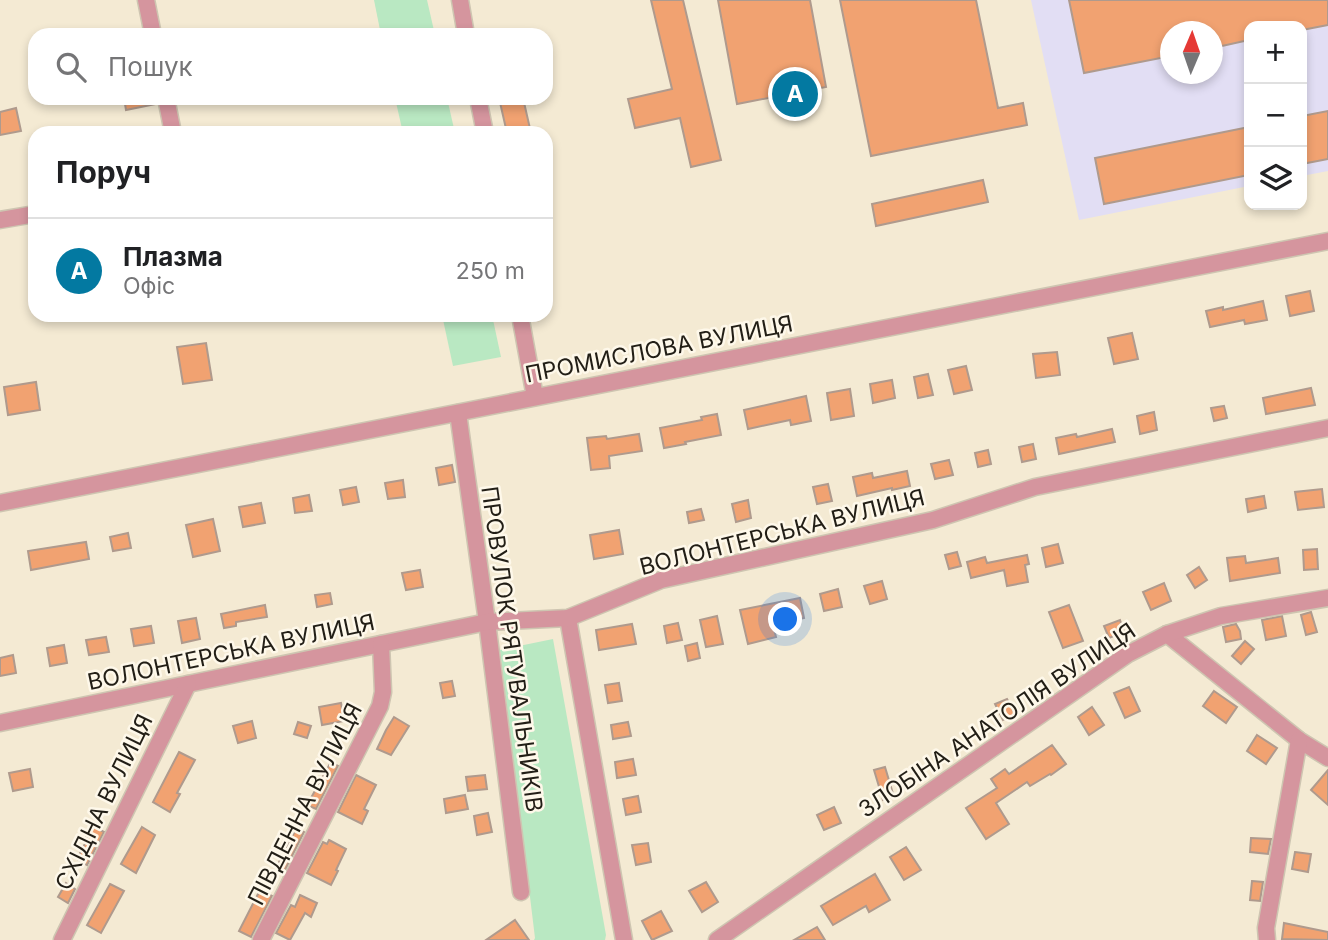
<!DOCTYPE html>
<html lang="uk">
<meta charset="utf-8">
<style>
body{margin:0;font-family:Inter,sans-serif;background:#f6f6f6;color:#202124}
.controls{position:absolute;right:21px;top:21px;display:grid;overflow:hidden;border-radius:14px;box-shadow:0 4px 10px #0003}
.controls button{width:63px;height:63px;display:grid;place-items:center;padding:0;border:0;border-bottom:2px solid #e0e0e0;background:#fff;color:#202124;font:35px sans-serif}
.compass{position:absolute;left:1160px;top:21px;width:63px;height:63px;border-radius:50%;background:#fff;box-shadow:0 4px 10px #0003;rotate:2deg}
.you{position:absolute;left:786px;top:620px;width:24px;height:24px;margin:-18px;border:5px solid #fff;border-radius:50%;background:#1a73e8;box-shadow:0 0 0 10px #1a73e833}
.badge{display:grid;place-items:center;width:46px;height:46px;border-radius:50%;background:#0379a1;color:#fff;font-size:23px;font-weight:700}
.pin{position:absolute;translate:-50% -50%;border:4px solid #fff;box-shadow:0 2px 7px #0006}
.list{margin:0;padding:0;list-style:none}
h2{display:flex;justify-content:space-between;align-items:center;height:91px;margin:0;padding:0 28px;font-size:30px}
h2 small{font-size:23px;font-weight:400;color:#757577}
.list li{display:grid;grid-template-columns:46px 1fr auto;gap:21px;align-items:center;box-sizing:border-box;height:105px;padding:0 28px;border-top:2px solid #e0e0e0}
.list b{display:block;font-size:26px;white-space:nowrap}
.list p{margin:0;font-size:23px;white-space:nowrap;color:#757577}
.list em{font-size:23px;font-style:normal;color:#757577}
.icon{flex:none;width:38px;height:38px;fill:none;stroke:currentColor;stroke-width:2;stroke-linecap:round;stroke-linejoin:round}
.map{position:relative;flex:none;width:1328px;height:940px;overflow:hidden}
.search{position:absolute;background:#fff;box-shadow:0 4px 10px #0003;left:28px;top:28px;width:525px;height:77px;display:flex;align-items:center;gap:18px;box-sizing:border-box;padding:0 24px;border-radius:21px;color:#757577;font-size:26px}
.panel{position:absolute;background:#fff;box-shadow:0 4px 10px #0003;left:28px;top:126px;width:525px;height:196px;border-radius:21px}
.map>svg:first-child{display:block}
.industrial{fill:#e2def4;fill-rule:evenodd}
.green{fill:#b9e8c2}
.building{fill:#f1a271;stroke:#af9a8d;stroke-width:2}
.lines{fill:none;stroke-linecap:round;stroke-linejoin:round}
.minor-casing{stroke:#cec5b1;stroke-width:19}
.minor{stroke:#d5959e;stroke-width:16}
.labels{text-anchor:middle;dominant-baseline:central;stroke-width:5;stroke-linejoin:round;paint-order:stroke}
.street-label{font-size:23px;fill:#221e16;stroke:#fef8ea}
</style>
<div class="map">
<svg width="1328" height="940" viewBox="0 0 1328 940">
<rect width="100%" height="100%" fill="#f4ead3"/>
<path class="industrial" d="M1031 0H1328V171L1302 176V26H1249V186L1079 220ZM1170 32H1212V74H1170Z"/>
<g class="green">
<path d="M374 0H427L435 35H381Z"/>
<path d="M395 98H447L455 133H403Z"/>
<path d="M442 315H492L501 357 453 366Z"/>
<path d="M553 639 606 935 605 940H534L535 938 500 650Z"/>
</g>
<g class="building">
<path d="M651 0H683L721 160 691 167 680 118 635 128 628 99 672 89Z"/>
<path d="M718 0H810L826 87 737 104Z"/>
<path d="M840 0H976L998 108 1023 103 1027 125 871 156Z"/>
<path d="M1069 0H1328V25L1302 30V26H1249V40L1213 48V32H1171V56L1084 73Z"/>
<path d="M124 98H156V104L126 110Z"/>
<path d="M499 98H523L531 133H507Z"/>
<path d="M16 108 21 131 0 135V112Z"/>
<path d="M1328 111V159L1302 164V116Z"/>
<path d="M1249 127V175L1104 204 1095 158Z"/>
<path d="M983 180 988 202 876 226 872 204Z"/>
<path d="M1310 291 1314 311 1290 316 1286 296Z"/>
<path d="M1263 301 1267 320 1245 324 1244 320 1210 327 1206 311 1223 307V310Z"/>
<path d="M1132 333 1138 359 1114 364 1108 338Z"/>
<path d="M206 343 212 380 183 384 177 347Z"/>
<path d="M1057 352 1060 375 1036 378 1033 354Z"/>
<path d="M966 366 972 390 954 394 948 370Z"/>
<path d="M928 374 933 395 918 398 914 377Z"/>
<path d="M892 380 895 398 873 403 870 384Z"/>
<path d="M36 382 40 410 8 415 4 387Z"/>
<path d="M1311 388 1315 405 1266 414 1263 398Z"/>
<path d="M850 389 854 416 831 420 827 393Z"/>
<path d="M806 396 811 421 791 425 790 420 748 429 744 410Z"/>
<path d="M1224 406 1227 418 1214 421 1211 408Z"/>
<path d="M1154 412 1157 430 1140 434 1137 416Z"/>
<path d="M717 414 721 435 685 442 686 444 664 448 660 428 702 420 701 417Z"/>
<path d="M1112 429 1115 442 1059 454 1056 438 1076 434 1077 437Z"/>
<path d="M639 434 642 451 609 456 610 468 591 470 587 438 606 436 607 439Z"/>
<path d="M1033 444 1036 459 1022 462 1019 447Z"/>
<path d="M988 450 991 464 978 467 975 453Z"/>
<path d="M949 460 953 475 935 479 931 464Z"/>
<path d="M452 465 455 482 439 485 436 468Z"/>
<path d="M907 471 910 486 892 490V488L857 496 853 477 872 473 873 478Z"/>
<path d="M403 480 405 497 388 499 385 483Z"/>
<path d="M828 484 832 501 817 504 813 487Z"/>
<path d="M356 487 359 502 343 505 340 490Z"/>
<path d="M1322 489 1324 507 1298 510 1295 492Z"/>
<path d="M309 495 312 511 295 513 293 498Z"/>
<path d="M1264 496 1266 508 1248 512 1246 499Z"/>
<path d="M748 500 751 518 736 522 732 504Z"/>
<path d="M261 503 265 523 243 527 239 507Z"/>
<path d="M701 509 704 520 689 523 687 512Z"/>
<path d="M213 519 220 551 193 557 186 525Z"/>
<path d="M619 530 623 554 594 559 590 535Z"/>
<path d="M128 533 131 548 113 551 110 537Z"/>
<path d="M86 542 89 559 31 570 28 551Z"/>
<path d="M1058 544 1063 563 1046 567 1042 548Z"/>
<path d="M1317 549 1318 569 1304 570 1303 550Z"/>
<path d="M957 552 961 566 949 569 945 555Z"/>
<path d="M1027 555 1029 564 1025 565 1028 582 1007 586 1004 570 971 578 967 562 985 557 987 563Z"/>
<path d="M1245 556 1246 563 1278 558 1280 573 1230 581 1227 558Z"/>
<path d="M1199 567 1207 580 1195 588 1187 575Z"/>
<path d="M420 570 423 587 406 590 402 573Z"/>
<path d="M882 581 887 599 870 604 864 586Z"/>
<path d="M1164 583 1171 601 1151 610 1143 592Z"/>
<path d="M838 589 842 607 824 611 820 594Z"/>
<path d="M330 593 332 604 317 607 315 595Z"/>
<path d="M800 598 804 618 773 625 776 637 748 644 740 610Z"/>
<path d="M265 605 267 617 236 622V626L224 628 221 614Z"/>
<path d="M1069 605 1083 641 1063 648 1049 612Z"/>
<path d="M1311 612 1317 632 1306 635 1301 615Z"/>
<path d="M717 616 723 644 706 647 700 620Z"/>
<path d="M1282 616 1286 636 1266 640 1262 620Z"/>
<path d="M196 618 200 639 182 643 178 621Z"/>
<path d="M1120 620 1124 632 1109 638 1104 626Z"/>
<path d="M678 623 682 640 667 643 664 626Z"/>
<path d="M632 624 636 644 599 650 596 630Z"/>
<path d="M1236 624 1240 631 1241 639 1226 642 1223 627Z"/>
<path d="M151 626 154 643 134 646 131 629Z"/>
<path d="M106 637 109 652 89 655 86 640Z"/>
<path d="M1245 641 1254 649 1241 664 1232 656Z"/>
<path d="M697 643 700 658 688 661 685 646Z"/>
<path d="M64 645 67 663 50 666 47 648Z"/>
<path d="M13 655 16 673 0 676V658Z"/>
<path d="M452 681 455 696 443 698 440 683Z"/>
<path d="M619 683 622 701 608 703 605 685Z"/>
<path d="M1129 687 1140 711 1125 718 1114 693Z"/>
<path d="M1214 691 1237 707 1226 723 1203 706Z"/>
<path d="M1007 699 1015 714 1003 720 995 704Z"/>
<path d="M341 703 344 721 322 725 319 707Z"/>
<path d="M1092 707 1104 725 1089 735 1078 717Z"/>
<path d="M394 717 409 726 391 755 377 749 386 730Z"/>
<path d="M252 721 256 738 238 743 233 726Z"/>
<path d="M298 722 311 726 307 738 294 734Z"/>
<path d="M628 722 631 736 613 739 611 725Z"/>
<path d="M1257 735 1277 748 1266 764 1247 751Z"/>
<path d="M1052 745 1066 764 1051 775 1050 774 1030 786 1027 782 996 803 1009 824 986 839 966 808 997 788 991 779 1005 769 1009 774Z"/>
<path d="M179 752 195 760 177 793 180 794 170 812 153 802Z"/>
<path d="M633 759 636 775 617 778 615 762Z"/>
<path d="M331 762 338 766 316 809 307 805Z"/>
<path d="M885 767 894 797 883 800 874 770Z"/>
<path d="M30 769 33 787 13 791 9 773Z"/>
<path d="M1328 770V805L1311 790Z"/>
<path d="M356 775 376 785 364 809 368 811 362 824 338 812Z"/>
<path d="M485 775 487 789 468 791 466 777Z"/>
<path d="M465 795 468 809 446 813 444 799Z"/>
<path d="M638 796 641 812 626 815 623 799Z"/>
<path d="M834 807 841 823 824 830 817 815Z"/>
<path d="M488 813 492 832 477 835 474 816Z"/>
<path d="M92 826 104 832 87 865 77 859 88 838 86 837Z"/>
<path d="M142 827 155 835 136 873 121 864Z"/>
<path d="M296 829 304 832 284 872 276 868Z"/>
<path d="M1251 838 1271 839 1268 854 1250 852Z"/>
<path d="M329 840 346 849 336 870 338 871 331 885 307 873 323 842 327 844Z"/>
<path d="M648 843 651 862 636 865 632 845Z"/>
<path d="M906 847 921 870 904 880 890 857Z"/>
<path d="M1295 852 1311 854 1308 872 1292 869Z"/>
<path d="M875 874 890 900 869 912 866 906 833 925 821 906Z"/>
<path d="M1252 881 1263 882 1260 901 1250 900Z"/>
<path d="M706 882 718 902 702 912 689 891Z"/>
<path d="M66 883 75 889 68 903 58 897Z"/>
<path d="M110 884 124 891 101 933 87 925Z"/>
<path d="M260 890 272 896 251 937 239 931Z"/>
<path d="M300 895 317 903 311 917 305 913 290 940 276 933 291 905 295 907Z"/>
<path d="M661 911 672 931 652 940 642 921Z"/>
<path d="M515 920 529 940H486Z"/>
<path d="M1284 923 1328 932V940L1282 939Z"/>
<path d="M817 927 825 940H794Z"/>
</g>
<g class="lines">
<g class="minor-casing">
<g id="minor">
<path d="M146 0 153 35"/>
<path d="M460 0 466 35"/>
<path d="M166 98 173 133"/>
<path d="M478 98 485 133"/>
<path d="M0 220 35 214"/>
<path d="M520 315 535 397"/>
<path d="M458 413 487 622 521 892"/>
<path d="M0 503 1328 241"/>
<path d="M568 618 624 940"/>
<path d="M1167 634 1299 740 1328 758"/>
<path d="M0 723 487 622 568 618 661 580 933 520 1035 487 1328 428"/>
<path d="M62 940 188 684"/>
<path d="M261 940 380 706 383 692 381 644"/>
<path d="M717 940 1128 654 1167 634 1221 616 1328 598"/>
<path d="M1267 940 1266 928 1299 740"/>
</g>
</g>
<use href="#minor" class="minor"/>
</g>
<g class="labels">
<g class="street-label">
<text transform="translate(659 349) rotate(-11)">ПРОМИСЛОВА ВУЛИЦЯ</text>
<text transform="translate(782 532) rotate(-14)">ВОЛОНТЕРСЬКА ВУЛИЦЯ</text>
<text transform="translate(512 649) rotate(82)">ПРОВУЛОК РЯТУВАЛЬНИКІВ</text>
<text transform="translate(231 652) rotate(-12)">ВОЛОНТЕРСЬКА ВУЛИЦЯ</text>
<text transform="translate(997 720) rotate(-34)">ЗЛОБІНА АНАТОЛІЯ ВУЛИЦЯ</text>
<text transform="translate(104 802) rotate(-64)">СХІДНА ВУЛИЦЯ</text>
<text transform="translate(305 804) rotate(-63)">ПІВДЕННА ВУЛИЦЯ</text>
</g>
</g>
</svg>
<div class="controls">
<button>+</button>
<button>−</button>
<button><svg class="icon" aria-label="layers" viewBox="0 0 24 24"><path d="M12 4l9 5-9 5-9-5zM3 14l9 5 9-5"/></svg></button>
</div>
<svg class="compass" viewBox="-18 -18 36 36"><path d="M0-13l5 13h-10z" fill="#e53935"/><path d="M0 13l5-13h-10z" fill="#757577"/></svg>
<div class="you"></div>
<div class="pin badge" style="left:795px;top:94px">A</div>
<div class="search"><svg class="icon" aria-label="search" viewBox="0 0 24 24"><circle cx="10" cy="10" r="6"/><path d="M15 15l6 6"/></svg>Пошук</div>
<section class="panel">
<h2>Поруч<small></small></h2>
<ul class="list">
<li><span class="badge">A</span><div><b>Плазма</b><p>Офіс</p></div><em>250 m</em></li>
</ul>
</section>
</div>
